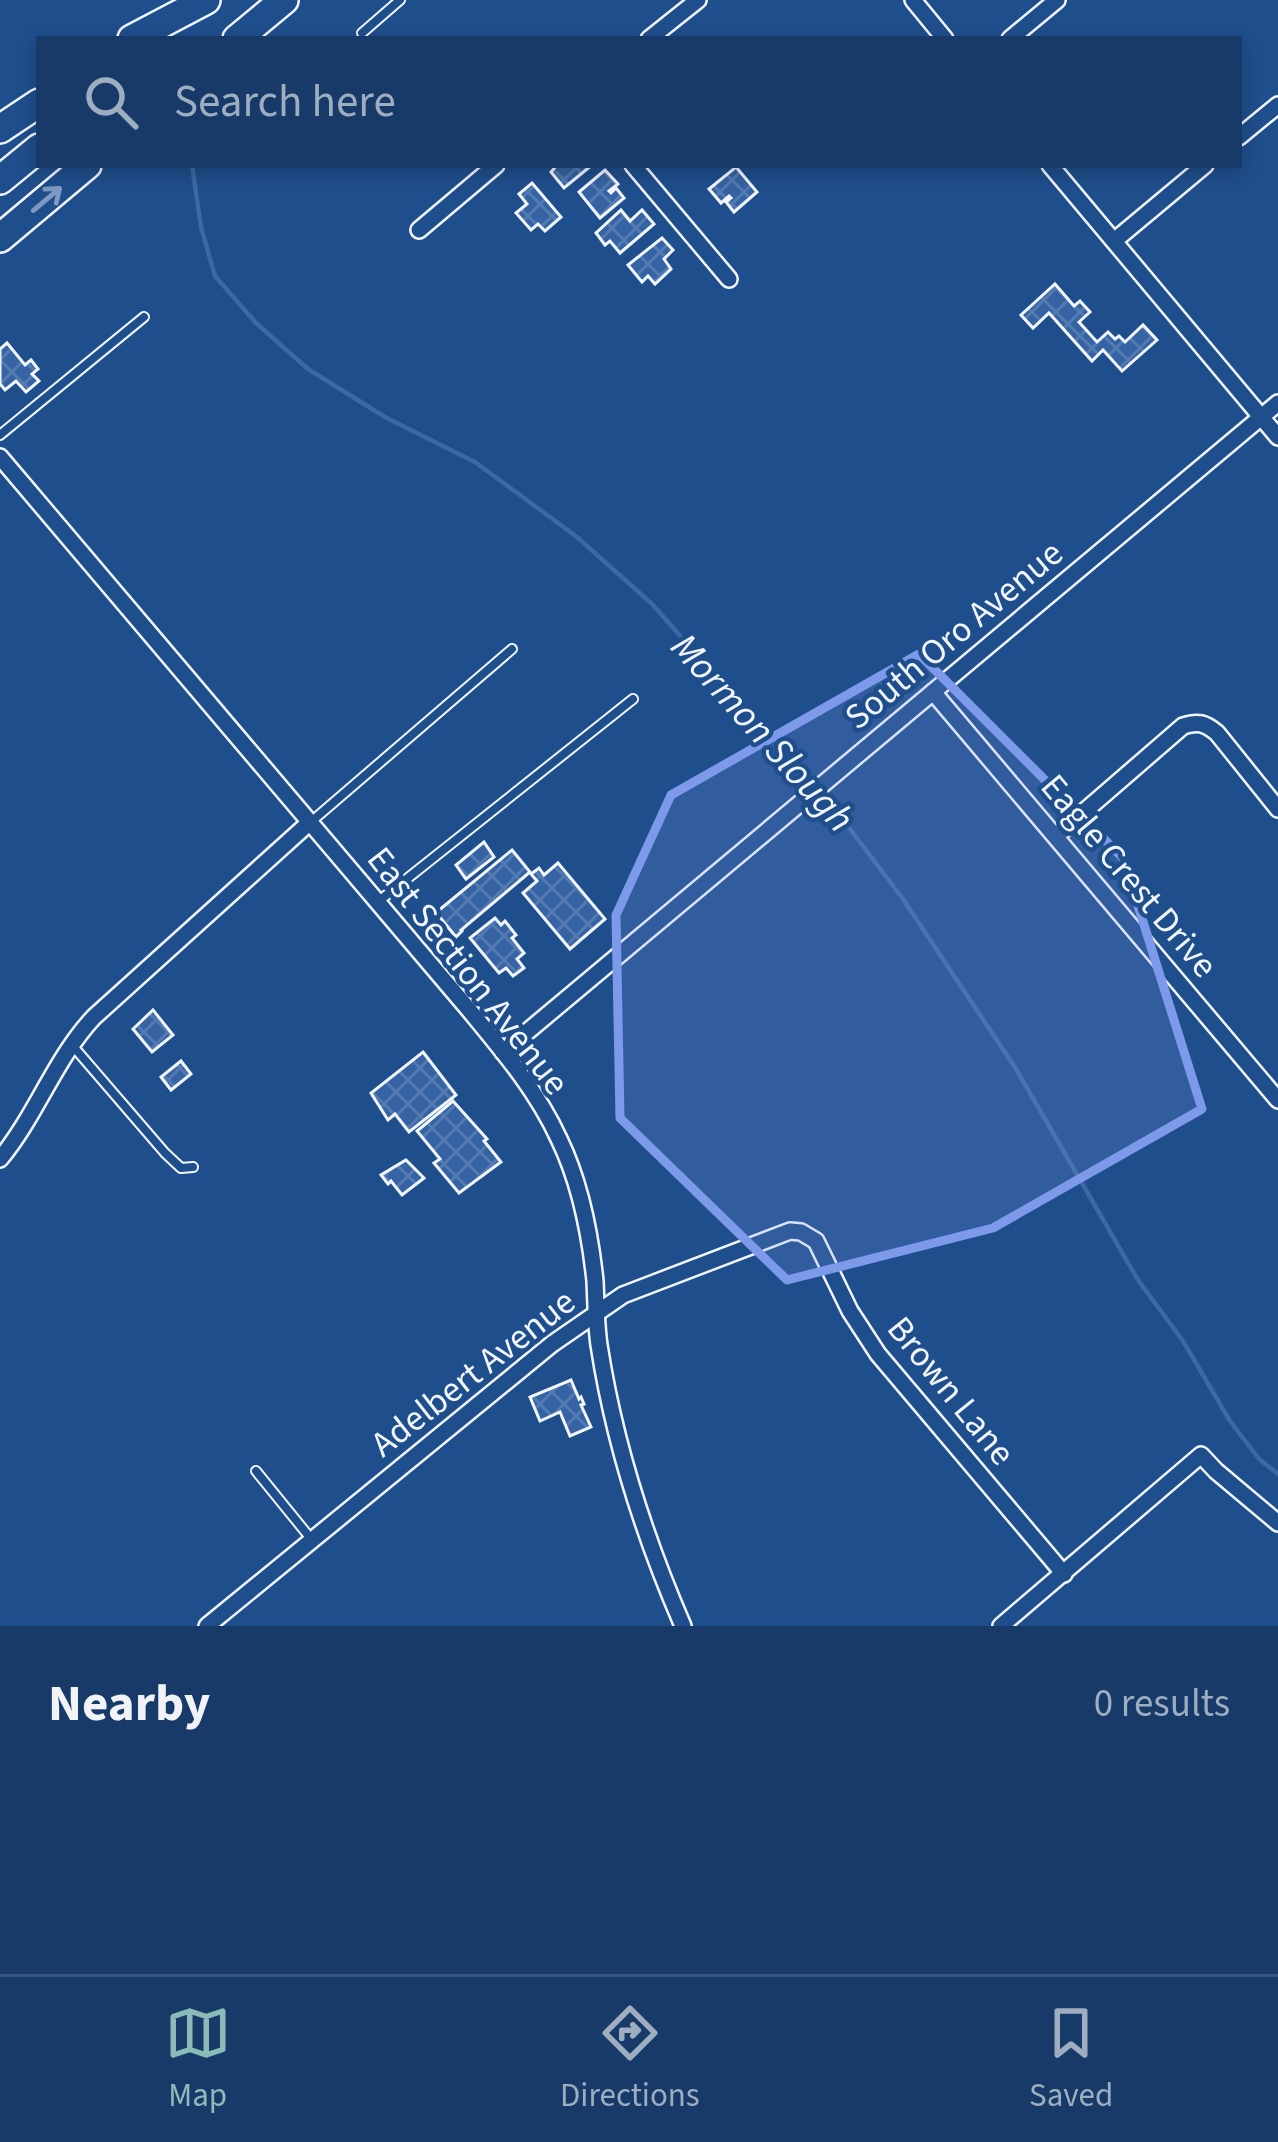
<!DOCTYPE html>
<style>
body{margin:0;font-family:"Source Sans 3",sans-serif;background:#244571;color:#f1f3f6}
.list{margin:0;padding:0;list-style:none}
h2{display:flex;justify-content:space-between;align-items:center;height:156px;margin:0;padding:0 48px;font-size:51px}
h2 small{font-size:39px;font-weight:400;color:#9eadc0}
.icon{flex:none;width:66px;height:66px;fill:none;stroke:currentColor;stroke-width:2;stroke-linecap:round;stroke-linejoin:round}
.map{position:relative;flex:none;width:1278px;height:1626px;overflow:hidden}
.search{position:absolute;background:#173a69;box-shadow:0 6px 18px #0003;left:36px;right:36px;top:36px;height:132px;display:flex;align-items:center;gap:30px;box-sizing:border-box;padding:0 42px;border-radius:0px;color:#9eadc0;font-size:45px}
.sheet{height:348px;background:#173a69}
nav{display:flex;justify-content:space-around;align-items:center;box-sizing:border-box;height:168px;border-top:3px solid #36547d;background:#173a69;font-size:33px;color:#9eadc0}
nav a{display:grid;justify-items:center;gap:6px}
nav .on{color:#8bbbb9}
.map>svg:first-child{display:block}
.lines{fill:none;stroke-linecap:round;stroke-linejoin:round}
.stream{stroke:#3b69a3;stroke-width:4.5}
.building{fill:url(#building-cross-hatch);stroke:#f2f6ff;stroke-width:3}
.service-casing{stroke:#f2f6ff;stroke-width:12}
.minor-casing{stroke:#f2f6ff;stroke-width:20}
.motorway-casing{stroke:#f2f6ff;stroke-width:32}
.service{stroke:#1f4e8c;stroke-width:8}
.minor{stroke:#1f4e8c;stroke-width:15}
.motorway{stroke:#1f4e8c;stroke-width:27}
.oneway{stroke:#7e9ac0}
.marked{fill:#7d9aea;fill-opacity:0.2;stroke:#7d9aea;stroke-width:9;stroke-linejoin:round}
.labels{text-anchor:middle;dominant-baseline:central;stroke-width:9;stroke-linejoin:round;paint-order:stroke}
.street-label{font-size:36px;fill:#f2f6ff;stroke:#1f4e8c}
.water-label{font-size:39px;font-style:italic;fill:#f2f6ff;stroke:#1f4e8c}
</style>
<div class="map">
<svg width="1278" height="1626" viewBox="0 0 1278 1626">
<defs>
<pattern id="building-cross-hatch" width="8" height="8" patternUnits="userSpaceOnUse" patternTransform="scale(3)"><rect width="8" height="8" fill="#3563a3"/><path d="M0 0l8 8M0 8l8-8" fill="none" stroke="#537ab1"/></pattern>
</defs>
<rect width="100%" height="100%" fill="#1f4e8c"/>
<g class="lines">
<g class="stream">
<path d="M192 165 201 227 215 276 256 323 308 369 385 417 475 462 577 537 652 604 738 701 796 759 815 783"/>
<path d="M822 792 903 899 1016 1069 1138 1280 1183 1341 1230 1421 1259 1459 1278 1474"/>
</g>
</g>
<g class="building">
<path d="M592 165 564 188 551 172 557 165Z"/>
<path d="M736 167 757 192 734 212 726 202 731 198 729 196 721 203 709 189Z"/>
<path d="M605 170 618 184 609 191 611 193 616 188 624 198 600 218 579 192Z"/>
<path d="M532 183 561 217 545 231 538 224 531 230 516 213 527 204 519 194Z"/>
<path d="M621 210 630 221 642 210 654 224 620 253 610 241 605 245 596 233Z"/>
<path d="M662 238 673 250 664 259 671 269 655 284 648 276 642 282 628 265Z"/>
<path d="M1055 284 1074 306 1080 301 1090 312 1079 322 1097 342 1108 332 1115 339 1119 336 1125 342 1143 325 1157 340 1122 371 1103 350 1092 361 1049 313 1033 328 1021 315Z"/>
<path d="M7 343 25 365 31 360 38 369 32 374 39 381 26 392 16 381 5 390 0 384V349Z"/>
<path d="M484 842 494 857 466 879 456 865Z"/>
<path d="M512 850 530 872 461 930 462 931 456 937 434 910 438 911Z"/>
<path d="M558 863 605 919 570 949 523 893 537 881 531 874 539 868 544 875Z"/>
<path d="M495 918 501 925 505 921 516 935 512 938 524 953 517 959 524 968 513 976 506 968 499 973 470 938Z"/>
<path d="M153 1010 173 1035 152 1052 133 1029Z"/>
<path d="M423 1052 456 1095 409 1132 395 1114 388 1120 371 1093Z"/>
<path d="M181 1061 191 1074 171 1090 161 1077Z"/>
<path d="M453 1101 487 1139 484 1141 501 1162 459 1193 434 1163 440 1159 417 1131Z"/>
<path d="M406 1160 424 1178 402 1195 391 1181 388 1184 381 1175Z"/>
<path d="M571 1380 579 1399 581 1397 584 1404 581 1405 591 1427 570 1436 560 1412 540 1421 530 1397Z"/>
</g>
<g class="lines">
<g class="service-casing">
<g id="service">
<path d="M362 33 400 0"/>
<path d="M0 435 144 317"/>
<path d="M312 821 512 649"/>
<path d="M379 901 633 699"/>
<path d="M72 1045 165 1153 181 1168 193 1167"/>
<path d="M256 1471 312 1540"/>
</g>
</g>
<g class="minor-casing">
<g id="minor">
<path d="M913 0 945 39"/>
<path d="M649 39 698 0"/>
<path d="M1010 39 1057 0"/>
<path d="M1239 137 1278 105"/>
<path d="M633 165 729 279"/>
<path d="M1050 165 1278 437"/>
<path d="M419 230 496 165"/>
<path d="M1114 241 1205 165"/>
<path d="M0 457 470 1011C503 1051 537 1091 559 1139 580 1182 590 1233 595 1281 596 1302 596 1324 599 1345 614 1442 644 1536 683 1626"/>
<path d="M933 692 1278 1100"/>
<path d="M1056 836 1183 726C1198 721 1205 723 1217 733L1278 809"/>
<path d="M503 1052 1278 403"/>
<path d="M0 1159C37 1114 54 1060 94 1017L310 822"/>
<path d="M207 1626 552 1344 623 1295 790 1231 801 1232 816 1241 850 1311 878 1354 1064 1574"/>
<path d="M1001 1626 1201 1455 1216 1471 1278 1523"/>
</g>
</g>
<g class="motorway-casing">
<g id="motorway">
<path d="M132 39 206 0"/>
<path d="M237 39 284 0"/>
<path d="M0 129 39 103"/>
<path d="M0 180 39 148"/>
<path d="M0 238 87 165"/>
</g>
</g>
<use href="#service" class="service"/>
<use href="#minor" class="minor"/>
<use href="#motorway" class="motorway"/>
</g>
<defs><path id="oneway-shaft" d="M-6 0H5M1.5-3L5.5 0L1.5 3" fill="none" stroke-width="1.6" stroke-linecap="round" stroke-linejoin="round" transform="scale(3)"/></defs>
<use class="oneway" href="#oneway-shaft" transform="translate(47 199) rotate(-40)"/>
<path class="marked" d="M919 654 1123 858 1202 1109 993 1228 787 1280 620 1118 616 915 671 795Z"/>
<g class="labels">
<g class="street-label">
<text transform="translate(954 635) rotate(-40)">South Oro Avenue</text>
<text transform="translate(1129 876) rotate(50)">Eagle Crest Drive</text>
<text transform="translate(468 971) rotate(52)">East Section Avenue</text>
<text transform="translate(473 1373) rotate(-38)">Adelbert Avenue</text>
<text transform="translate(951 1391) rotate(51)">Brown Lane</text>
</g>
<g class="water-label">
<text transform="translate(762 733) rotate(48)">Mormon Slough</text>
</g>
</g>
</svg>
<div class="search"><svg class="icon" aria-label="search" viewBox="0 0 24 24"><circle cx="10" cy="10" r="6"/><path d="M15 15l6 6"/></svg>Search here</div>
</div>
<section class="sheet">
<h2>Nearby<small>0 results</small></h2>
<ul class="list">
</ul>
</section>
<nav>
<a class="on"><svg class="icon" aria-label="map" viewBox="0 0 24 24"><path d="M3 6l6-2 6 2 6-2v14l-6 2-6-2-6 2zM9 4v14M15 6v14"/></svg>Map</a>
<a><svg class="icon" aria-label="directions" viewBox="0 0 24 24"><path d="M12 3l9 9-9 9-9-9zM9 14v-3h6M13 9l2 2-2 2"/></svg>Directions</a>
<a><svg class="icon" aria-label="saved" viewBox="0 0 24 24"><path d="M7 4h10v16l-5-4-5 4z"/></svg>Saved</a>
</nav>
